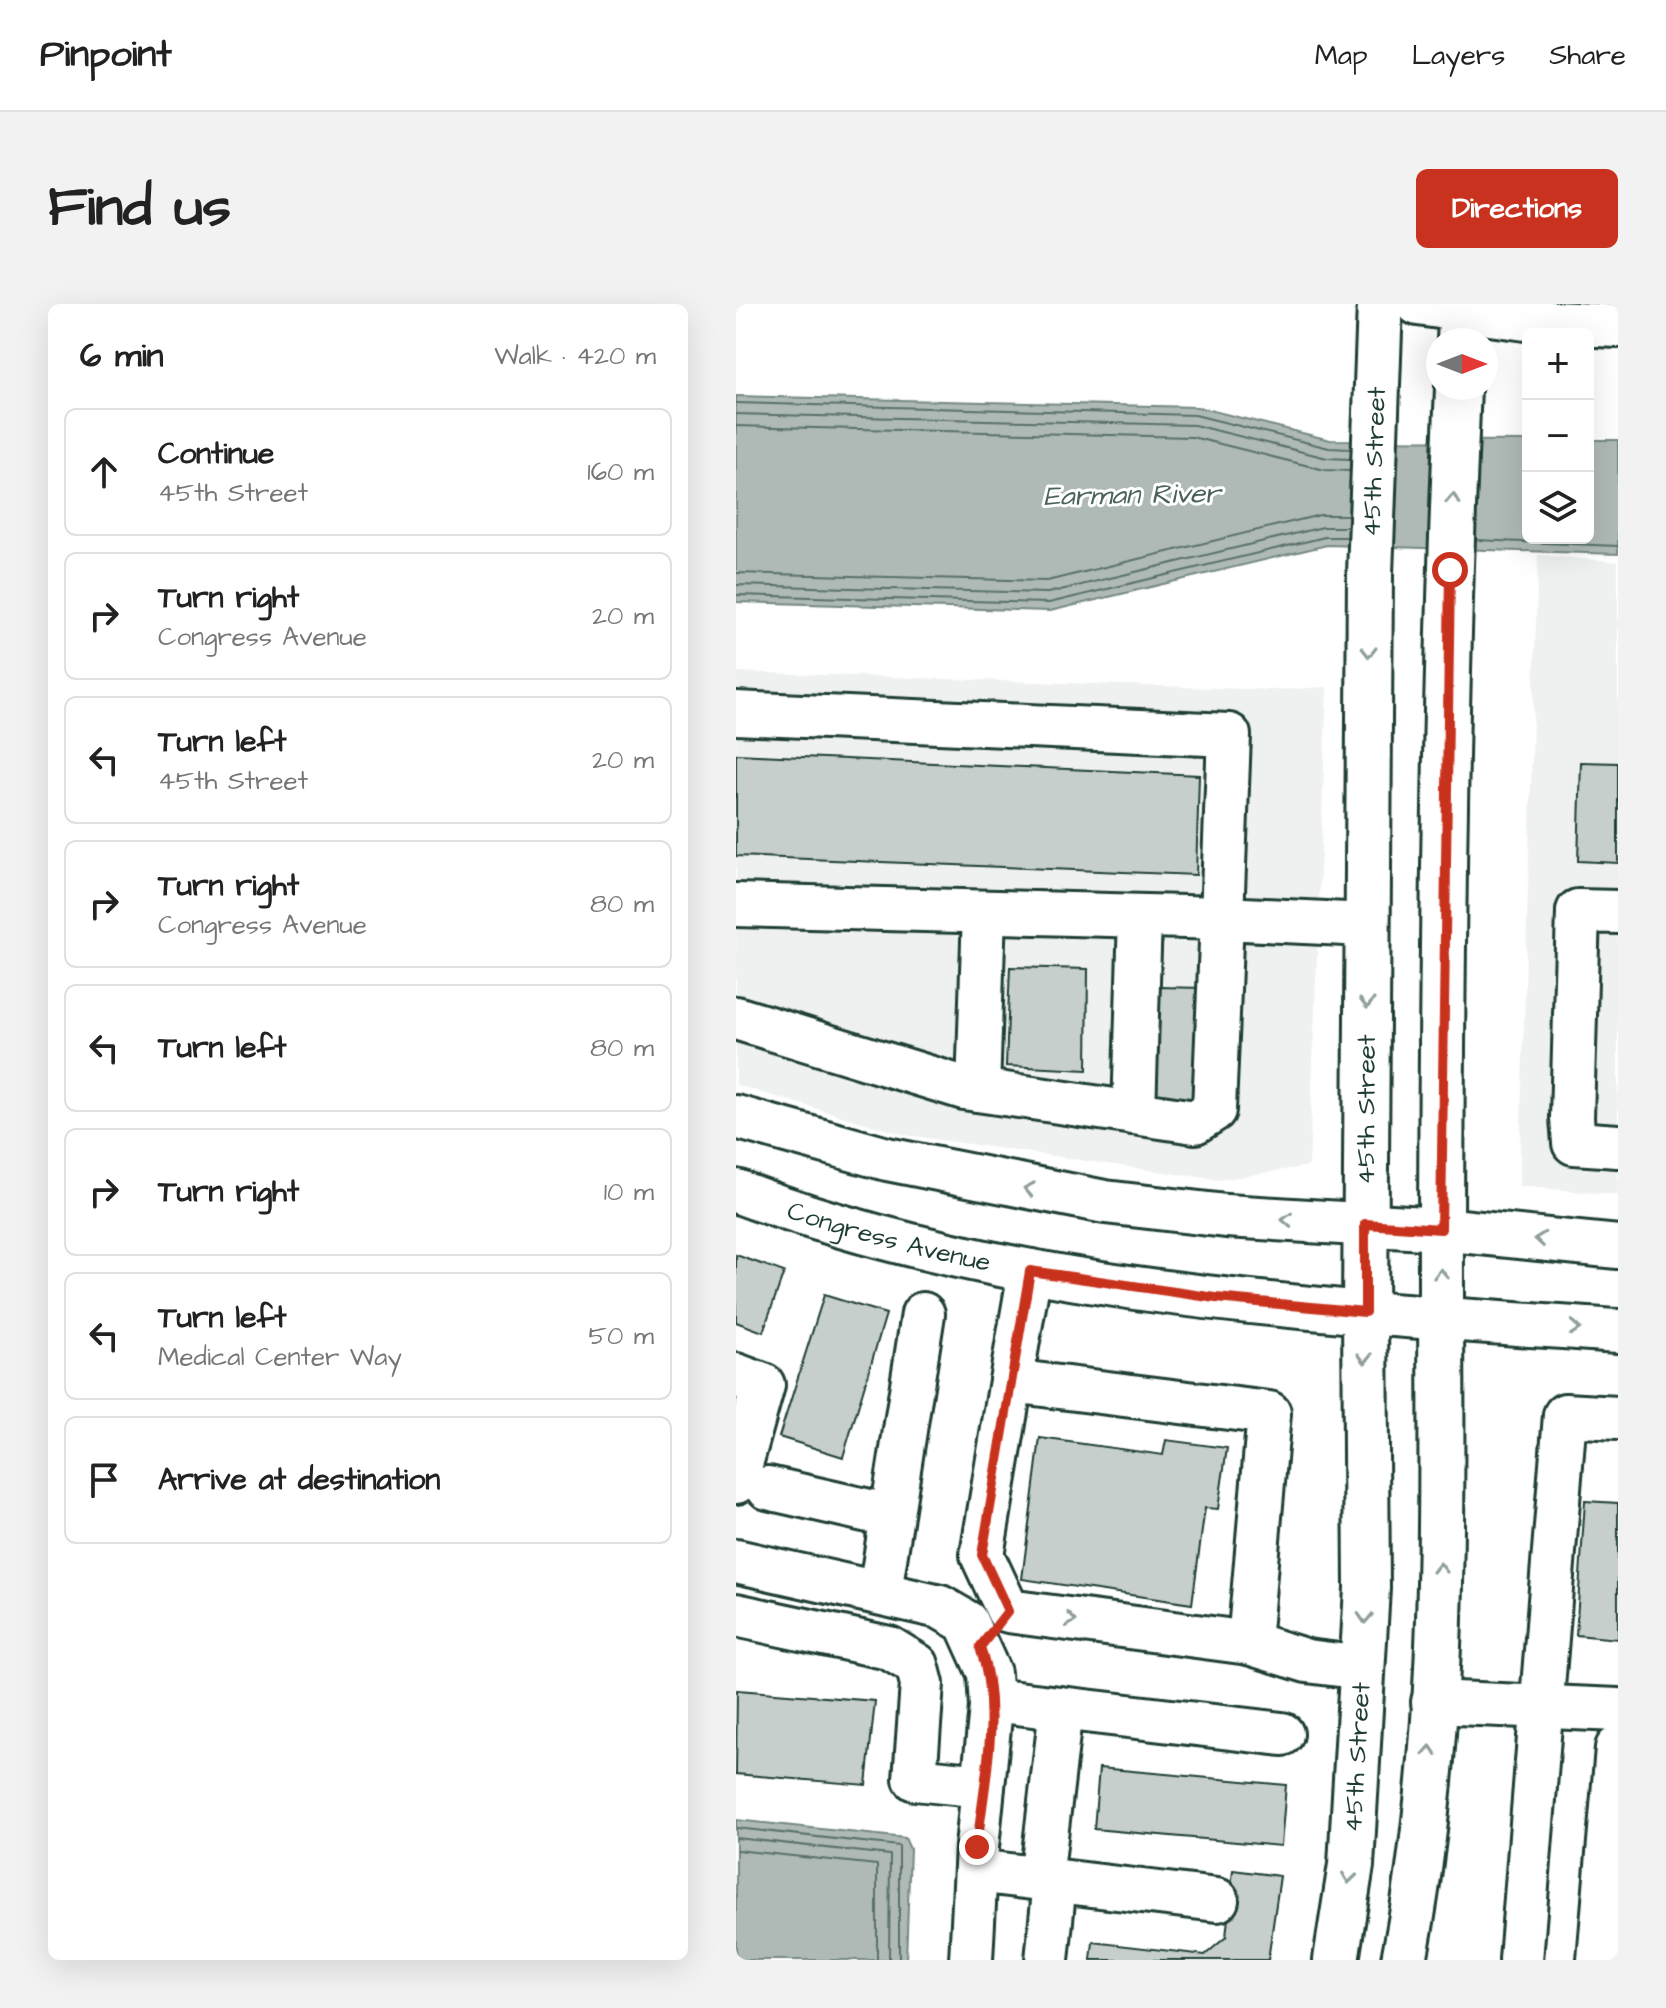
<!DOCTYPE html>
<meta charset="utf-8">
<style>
body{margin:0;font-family:"Architects Daughter",sans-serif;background:#f2f2f2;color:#222}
.controls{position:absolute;right:24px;top:24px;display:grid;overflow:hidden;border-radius:12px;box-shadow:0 8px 32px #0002}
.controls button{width:72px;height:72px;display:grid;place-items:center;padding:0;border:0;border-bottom:2px solid #e0e0e0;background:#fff;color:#222;font:40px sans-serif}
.compass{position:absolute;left:690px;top:24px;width:72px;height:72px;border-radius:50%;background:#fff;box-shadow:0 8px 32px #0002;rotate:90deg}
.stop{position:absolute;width:24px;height:24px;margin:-18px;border:6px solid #c8321e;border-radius:50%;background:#fff}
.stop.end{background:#c8321e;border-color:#fff;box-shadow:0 2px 8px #0008}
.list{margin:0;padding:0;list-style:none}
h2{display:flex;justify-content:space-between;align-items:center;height:104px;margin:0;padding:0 32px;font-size:34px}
h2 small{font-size:26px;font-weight:400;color:#767676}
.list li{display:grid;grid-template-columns:52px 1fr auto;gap:24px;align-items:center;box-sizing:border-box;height:128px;margin:0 16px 16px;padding:0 16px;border:2px solid #e0e0e0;border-radius:12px}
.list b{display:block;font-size:30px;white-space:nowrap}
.list p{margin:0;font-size:26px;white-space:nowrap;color:#767676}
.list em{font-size:26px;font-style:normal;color:#767676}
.icon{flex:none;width:44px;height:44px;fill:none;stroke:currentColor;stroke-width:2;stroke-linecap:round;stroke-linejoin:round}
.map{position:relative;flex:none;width:882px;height:1656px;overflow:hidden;border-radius:12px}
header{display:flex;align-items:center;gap:48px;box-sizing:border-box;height:112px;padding:0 40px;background:#fff;border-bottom:2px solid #e0e0e0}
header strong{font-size:38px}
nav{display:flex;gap:44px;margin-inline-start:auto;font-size:28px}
.intro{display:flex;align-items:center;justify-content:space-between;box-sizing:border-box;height:192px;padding:0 48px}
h1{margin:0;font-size:56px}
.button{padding:20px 36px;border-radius:12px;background:#c8321e;color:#fff;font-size:28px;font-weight:700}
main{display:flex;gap:48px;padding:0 48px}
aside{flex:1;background:#fff;border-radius:12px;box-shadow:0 8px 32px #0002}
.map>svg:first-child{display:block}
.built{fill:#eef1f0}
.water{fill:#afbab7;stroke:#758883;stroke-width:2}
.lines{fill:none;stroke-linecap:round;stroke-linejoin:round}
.shore{stroke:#596f68;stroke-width:2}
.building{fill:#c7cfcc;stroke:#1f3d34;stroke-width:2}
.minor-casing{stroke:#1f3d34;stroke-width:48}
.major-casing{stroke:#1f3d34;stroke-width:50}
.minor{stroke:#fff;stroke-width:42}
.major{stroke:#fff;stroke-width:44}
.oneway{stroke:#8f9e9a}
.route{stroke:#c8321e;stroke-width:10}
.labels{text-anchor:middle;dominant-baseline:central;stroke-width:6;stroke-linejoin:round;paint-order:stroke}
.street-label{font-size:26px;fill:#1f3d34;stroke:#fff}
.water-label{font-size:28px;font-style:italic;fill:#4a625b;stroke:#fff}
</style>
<header>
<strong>Pinpoint</strong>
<nav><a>Map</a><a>Layers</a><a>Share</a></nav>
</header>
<div class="intro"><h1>Find us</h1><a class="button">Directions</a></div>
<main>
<aside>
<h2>6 min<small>Walk · 420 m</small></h2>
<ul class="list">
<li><svg class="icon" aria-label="ahead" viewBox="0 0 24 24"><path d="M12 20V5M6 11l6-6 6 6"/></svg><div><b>Continue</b><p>45th Street</p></div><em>160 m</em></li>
<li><svg class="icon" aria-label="right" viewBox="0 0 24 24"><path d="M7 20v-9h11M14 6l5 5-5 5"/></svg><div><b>Turn right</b><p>Congress Avenue</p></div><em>20 m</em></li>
<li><svg class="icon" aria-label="left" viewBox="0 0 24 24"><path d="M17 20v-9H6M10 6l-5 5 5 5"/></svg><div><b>Turn left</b><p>45th Street</p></div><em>20 m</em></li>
<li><svg class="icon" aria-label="right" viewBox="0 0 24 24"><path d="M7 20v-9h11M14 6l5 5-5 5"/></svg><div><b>Turn right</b><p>Congress Avenue</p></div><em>80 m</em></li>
<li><svg class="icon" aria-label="left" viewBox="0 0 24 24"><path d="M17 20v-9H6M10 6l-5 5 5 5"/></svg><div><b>Turn left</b></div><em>80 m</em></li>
<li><svg class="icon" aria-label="right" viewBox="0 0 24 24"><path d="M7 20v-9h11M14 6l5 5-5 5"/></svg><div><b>Turn right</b></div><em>10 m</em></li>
<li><svg class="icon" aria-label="left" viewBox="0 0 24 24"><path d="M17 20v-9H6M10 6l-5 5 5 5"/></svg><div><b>Turn left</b><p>Medical Center Way</p></div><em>50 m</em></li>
<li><svg class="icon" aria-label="arrive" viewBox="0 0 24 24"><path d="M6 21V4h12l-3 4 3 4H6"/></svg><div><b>Arrive at destination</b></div></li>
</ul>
</aside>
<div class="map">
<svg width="882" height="1656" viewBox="0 0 882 1656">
<rect width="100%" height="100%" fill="#fff"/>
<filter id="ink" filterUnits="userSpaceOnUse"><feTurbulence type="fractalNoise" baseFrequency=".0125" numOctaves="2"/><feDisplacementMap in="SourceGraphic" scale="16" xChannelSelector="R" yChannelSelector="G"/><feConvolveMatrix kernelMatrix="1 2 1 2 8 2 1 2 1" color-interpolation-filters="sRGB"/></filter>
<g filter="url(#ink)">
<g class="built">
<path d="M802 251 882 258V891L783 882Z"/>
<path d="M0 368 538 386 591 383 573 862 483 876 170 831 0 781Z"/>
</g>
<g class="water">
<path d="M0 92 461 103 594 136 792 137V234H852V136H882V250L591 241 314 307 0 298Z"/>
<path d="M0 1516 169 1534 174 1545 170 1656H0Z"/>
</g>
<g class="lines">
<g class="shore">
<path d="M0 99 459 111 593 144 615 145"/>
<path d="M0 110 458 121 591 154 614 155"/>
<path d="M0 122 456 133 589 166 614 167"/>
<path d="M740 236 882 242"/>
<path d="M0 269 311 277 584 211H612"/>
<path d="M0 281 312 289 587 223H612"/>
<path d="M0 291 313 299 589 233H611"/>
<path d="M0 1524 163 1542V1656"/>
<path d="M0 1534 154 1551 153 1656"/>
<path d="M0 1546 141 1561V1656"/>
</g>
</g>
<g class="building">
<path d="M0 450 463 471 460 571 0 552Z"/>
<path d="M845 458 882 459V559L842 557Z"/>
<path d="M274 663 352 665 351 766 270 762Z"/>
<path d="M422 683 468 684 465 796 420 795Z"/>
<path d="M0 951 48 968 27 1028 0 1018Z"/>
<path d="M88 991 150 1010 107 1153 43 1133Z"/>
<path d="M304 1134 427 1151 430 1136 491 1144 482 1205 469 1204 456 1300 286 1275Z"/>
<path d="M849 1197 882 1199V1335L840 1331Z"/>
<path d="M1 1386 139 1397 130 1481 0 1470Z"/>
<path d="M363 1464 550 1481 545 1542 358 1525Z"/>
<path d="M497 1566 544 1572 532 1656H355L357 1638 469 1651 490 1633Z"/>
</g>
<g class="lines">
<g class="minor-casing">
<g id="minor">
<path d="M682 0 819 19 882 22"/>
<path d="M0 409 493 431 486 614 631 621"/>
<path d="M0 601 486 614 478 806 459 818 228 784 0 714"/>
<path d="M882 608 842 607 836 814 838 839 882 842"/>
<path d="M242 786 248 608"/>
<path d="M398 809 404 612"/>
<path d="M0 813 151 855 369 898 490 912 705 925 882 943"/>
<path id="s1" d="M0 887C281 993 586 1006 882 1027"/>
<path d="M294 967 275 1077 533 1109 513 1339"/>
<path d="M0 1071 27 1081 0 1178"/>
<path d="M275 1077 246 1251 272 1307 513 1339 571 1357 627 1364"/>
<path d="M32 1184 155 1212"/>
<path d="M0 1257 204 1303 230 1318 253 1369 255 1403 241 1543 235 1656"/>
<path d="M144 1288 187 1010"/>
<path d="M0 1311 153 1344 181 1361 186 1380 179 1475 247 1482"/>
<path d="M255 1396 546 1430"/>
<path d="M697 1398 882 1406"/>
<path d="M240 1567 481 1596"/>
<path d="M305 1575 325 1405"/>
<path d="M311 1656 319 1577"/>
<path d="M785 1656 829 1111 882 1114"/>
<path d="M863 1656 881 1444"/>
</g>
</g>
<g class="major-casing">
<g id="major">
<path d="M724 36 726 0"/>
<path id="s2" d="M600 1656 615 1561 631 1284 629 1008 634 270 644 0"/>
<path d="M668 1656C715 1415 704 1166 705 922 706 643 709 363 722 84"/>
</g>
</g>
<use href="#minor" class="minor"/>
<use href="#major" class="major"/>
</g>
<defs><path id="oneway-chevron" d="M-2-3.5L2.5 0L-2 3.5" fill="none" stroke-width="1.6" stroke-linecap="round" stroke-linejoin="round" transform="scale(2)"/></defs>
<g class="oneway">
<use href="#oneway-chevron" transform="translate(717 195) rotate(-87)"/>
<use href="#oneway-chevron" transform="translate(633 348) rotate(90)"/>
<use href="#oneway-chevron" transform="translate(631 699) rotate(90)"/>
<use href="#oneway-chevron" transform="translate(293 885) rotate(-170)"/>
<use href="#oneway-chevron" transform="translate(551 916) rotate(-177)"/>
<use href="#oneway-chevron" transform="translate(804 935) rotate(-174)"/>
<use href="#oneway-chevron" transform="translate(705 970) rotate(-90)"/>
<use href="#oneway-chevron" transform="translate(839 1024) rotate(4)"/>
<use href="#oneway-chevron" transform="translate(629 1054) rotate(90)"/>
<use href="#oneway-chevron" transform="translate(704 1264) rotate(-90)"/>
<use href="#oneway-chevron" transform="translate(629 1314) rotate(93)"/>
<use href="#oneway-chevron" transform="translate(335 1316) rotate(7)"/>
<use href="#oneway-chevron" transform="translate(694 1447) rotate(-87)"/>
<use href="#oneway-chevron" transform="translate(613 1574) rotate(98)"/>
</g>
</g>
<g class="lines" filter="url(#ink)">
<path class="route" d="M241 1543C248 1478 266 1407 244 1343L272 1307 246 1251 294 967 480 994 629 1008V920L705 925 714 266"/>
</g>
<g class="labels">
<g class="street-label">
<text stroke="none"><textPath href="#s2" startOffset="1500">45th Street</textPath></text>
<text stroke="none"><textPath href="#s2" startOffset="852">45th Street</textPath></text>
<text stroke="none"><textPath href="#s1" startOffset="160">Congress Avenue</textPath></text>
<text stroke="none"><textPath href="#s2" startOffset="204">45th Street</textPath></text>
</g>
<g class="water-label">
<text transform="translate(396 191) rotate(-1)">Earman River</text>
</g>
</g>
</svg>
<div class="controls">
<button>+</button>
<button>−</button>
<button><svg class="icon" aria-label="layers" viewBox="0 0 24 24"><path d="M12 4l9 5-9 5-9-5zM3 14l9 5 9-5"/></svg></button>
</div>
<svg class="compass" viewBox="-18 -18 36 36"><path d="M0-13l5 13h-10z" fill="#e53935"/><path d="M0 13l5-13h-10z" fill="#767676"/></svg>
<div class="stop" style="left:714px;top:266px"></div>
<div class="stop end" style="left:241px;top:1543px"></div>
</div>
</main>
